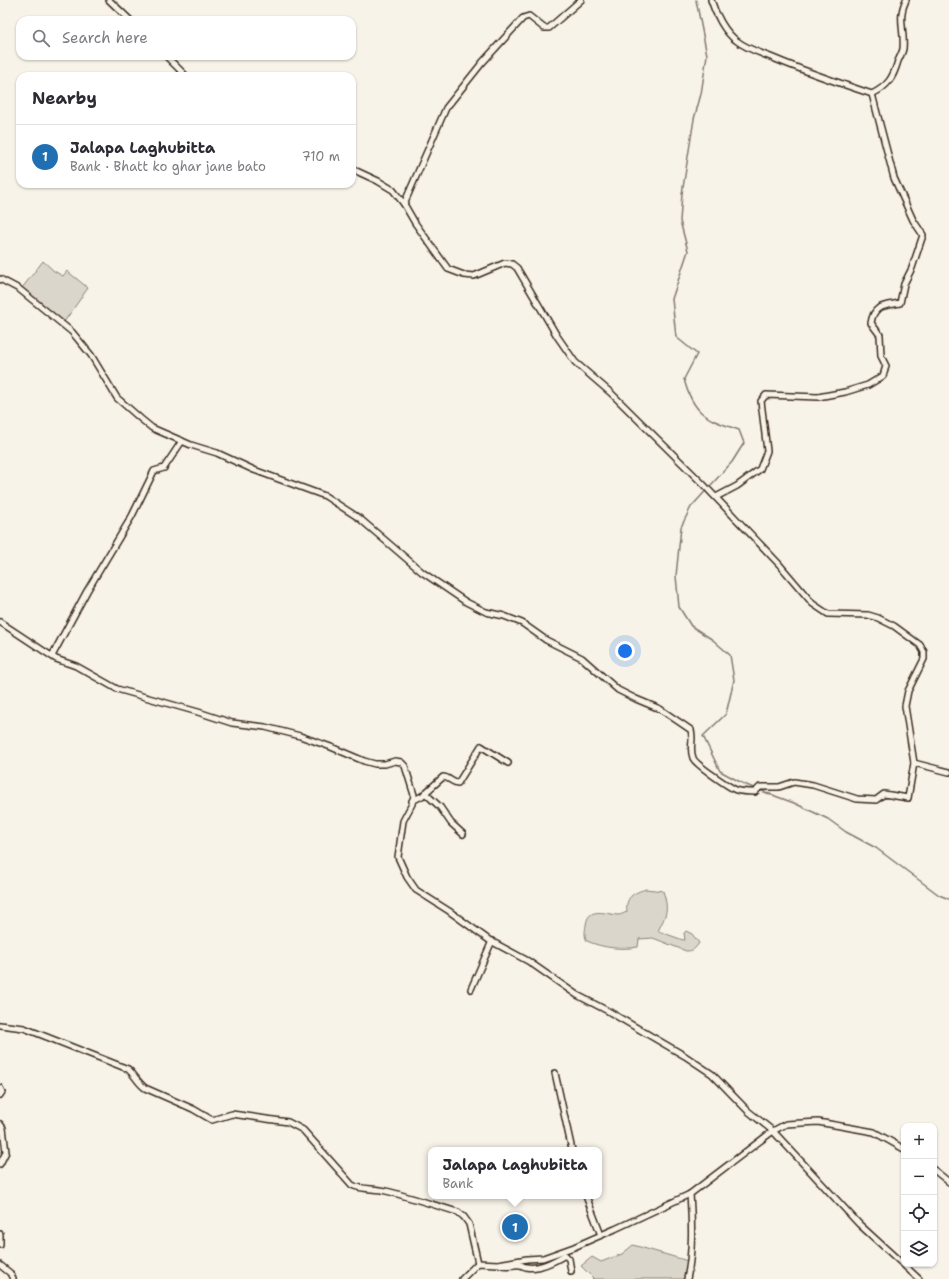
<!DOCTYPE html>
<meta charset="utf-8">
<style>
body{margin:0;font-family:"Shantell Sans",sans-serif;background:#f7f7f7;color:#2b2b33}
.controls{position:absolute;right:12px;bottom:12px;display:grid;overflow:hidden;border-radius:8px;box-shadow:0 1px 3px #0004}
.controls button{width:36px;height:36px;display:grid;place-items:center;padding:0;border:0;border-bottom:1px solid #e1e1e2;background:#fff;color:#2b2b33;font:20px sans-serif}
.you{position:absolute;left:625px;top:651px;width:14px;height:14px;margin:-10px;border:3px solid #fff;border-radius:50%;background:#1a73e8;box-shadow:0 0 0 6px #1a73e833}
.badge{display:grid;place-items:center;width:26px;height:26px;border-radius:50%;background:#1f6fb2;color:#fff;font-size:13px;font-weight:700}
.pin{position:absolute;translate:-50% -50%;border:2px solid #fff;box-shadow:0 1px 4px #0006}
.popup{position:absolute;left:428px;top:1147px;width:174px;height:52px;box-sizing:border-box;display:grid;place-content:center;border-radius:8px;background:#fff;filter:drop-shadow(0 1px 3px #0005);font-size:13px;white-space:nowrap;color:#7c7c81}
.popup b{font-size:15px;color:#2b2b33}
.popup::after{content:'';position:absolute;left:50%;top:100%;margin-left:-8px;border:8px solid transparent;border-top-color:#fff}
.list{margin:0;padding:0;list-style:none}
h2{display:flex;justify-content:space-between;align-items:center;height:52px;margin:0;padding:0 16px;font-size:17px}
h2 small{font-size:13px;font-weight:400;color:#7c7c81}
.list li{display:grid;grid-template-columns:26px 1fr auto;gap:12px;align-items:center;box-sizing:border-box;height:64px;padding:0 16px;border-top:1px solid #e1e1e2}
.list b{display:block;font-size:15px;white-space:nowrap}
.list p{margin:0;font-size:13px;white-space:nowrap;color:#7c7c81}
.list em{font-size:13px;font-style:normal;color:#7c7c81}
.icon{flex:none;width:22px;height:22px;fill:none;stroke:currentColor;stroke-width:2;stroke-linecap:round;stroke-linejoin:round}
.map{position:relative;flex:none;width:949px;height:1279px;overflow:hidden}
.search{position:absolute;background:#fff;box-shadow:0 1px 3px #0004;left:16px;top:16px;width:340px;height:44px;display:flex;align-items:center;gap:10px;box-sizing:border-box;padding:0 14px;border-radius:12px;color:#7c7c81;font-size:15px}
.panel{position:absolute;background:#fff;box-shadow:0 1px 3px #0004;left:16px;top:72px;width:340px;height:116px;border-radius:12px}
.map>svg:first-child{display:block}
.green{fill:#dbd6cb;stroke:#8b8074}
.lines{fill:none;stroke-linecap:round;stroke-linejoin:round}
.stream{stroke:#84786c;stroke-width:1.5}
.street-casing{stroke:#3b2a1e;stroke-width:8}
.street{stroke:#f7f3e8;stroke-width:5}
</style>
<div class="map">
<svg width="949" height="1279" viewBox="0 0 949 1279">
<rect width="100%" height="100%" fill="#f7f3e8"/>
<filter id="ink" filterUnits="userSpaceOnUse"><feTurbulence type="fractalNoise" baseFrequency=".025" numOctaves="2"/><feDisplacementMap in="SourceGraphic" scale="8" xChannelSelector="R" yChannelSelector="G"/><feConvolveMatrix kernelMatrix="1 2 1 2 8 2 1 2 1" color-interpolation-filters="sRGB"/></filter>
<g filter="url(#ink)">
<g class="green">
<path d="M43 261 54 271 63 276 67 271 88 288 64 322 22 288Z"/>
<path d="M646 889 663 891C669 910 667 913 658 931L683 940H685L684 933 686 931 692 934 699 943C695 949 693 951 686 951L653 938 639 939 638 947C621 950 603 948 587 941 584 936 585 931 586 925 588 906 605 914 618 915 621 915 624 913 627 912 625 897 633 893 646 889Z"/>
<path d="M633 1245 688 1261 684 1279H592L593 1278 581 1266 592 1257 601 1262 622 1254Z"/>
</g>
<g class="lines">
<g class="stream">
<path d="M696 0 707 55 701 94 694 119 682 194 680 221 688 251 672 299 676 337 697 354 684 379C693 414 706 419 739 430L744 443 732 462 691 507 681 527 676 576 679 607 691 626 713 640 730 655 734 680 726 714 703 736 720 771 744 784 756 789"/>
<path d="M759 790 794 803 828 819 846 832 876 848 939 895 949 899"/>
</g>
<g class="street-casing">
<g id="street">
<path d="M109 0 130 20"/>
<path d="M711 0C715 13 725 33 737 41 747 49 761 53 773 58 806 72 839 83 872 94"/>
<path d="M166 56 186 76"/>
<path d="M352 169 378 181 393 190 404 204 415 223 448 269 464 275 474 276 505 263 512 264 517 268 557 336 575 362 611 393 702 483 779 564 813 604 828 614 868 615 878 618 894 626 920 645 924 652V659L908 691 905 706 914 763 949 772"/>
<path d="M404 204 446 108 482 63 523 18 529 16 544 28H549L581 0"/>
<path d="M0 279 19 289 72 332 91 355 117 398 141 419 152 428 191 445 217 453 254 470 325 496 359 518 422 572 466 602 486 612 504 616 522 623 546 640 582 658 618 690 636 699 660 709 691 730C694 740 689 748 693 758 695 764 729 787 736 790 742 792 749 792 755 792L760 787H779L794 782 813 785 857 799 876 800 884 794 908 798 914 763"/>
<path d="M716 497 737 486 760 469 767 451 761 401 766 395 818 397 845 392 868 385 883 376 886 366 881 356 880 335 871 323C874 304 885 306 900 303L904 284 912 268 923 235 913 220 894 178 872 94C888 86 893 78 898 61 900 57 902 53 903 49 905 31 897 18 906 0"/>
<path d="M0 622 56 659 76 666 117 689 198 712 232 723 265 727 300 736 331 747 364 761 375 764H385L395 761 401 762 405 766 414 795 412 804 403 821 398 857 407 877 416 890 449 911 489 940 528 961 577 995 608 1011 685 1056 712 1074 748 1111 773 1131 859 1224 919 1279"/>
<path d="M52 656 87 591 132 516 154 471 164 468 182 441"/>
<path d="M425 793 440 807 451 823 463 834"/>
<path d="M412 801 422 796 443 777C449 777 452 783 458 783L481 746 508 763"/>
<path d="M471 989 492 941"/>
<path d="M0 1025 24 1028 128 1069C135 1075 137 1082 145 1088L193 1109 212 1120 232 1114 288 1122 303 1130 352 1185C361 1190 375 1188 386 1191 410 1197 434 1205 458 1212L464 1217 469 1224 478 1263"/>
<path d="M555 1073 572 1150"/>
<path d="M0 1088 2 1092 0 1095"/>
<path d="M0 1124 3 1128 6 1152 0 1164"/>
<path d="M934 1170 949 1182"/>
<path d="M586 1196 601 1235"/>
<path d="M0 1234V1245"/>
<path d="M0 1265 10 1273 13 1279"/>
<path d="M501 1265C508 1267 514 1264 520 1265 522 1265 524 1267 526 1267 539 1270 555 1261 565 1255L569 1259 571 1271"/>
<path d="M462 1279 478 1263 498 1264 527 1259 543 1258 574 1247 615 1229 690 1194 773 1131 786 1124 818 1122 874 1132 904 1149"/>
<path d="M687 1279C693 1251 692 1223 690 1194"/>
</g>
</g>
<use href="#street" class="street"/>
</g>
</g>
</svg>
<div class="controls">
<button>+</button>
<button>−</button>
<button><svg class="icon" aria-label="locate" viewBox="0 0 24 24"><circle cx="12" cy="12" r="6"/><path d="M12 2v4M12 18v4M2 12h4M18 12h4"/></svg></button>
<button><svg class="icon" aria-label="layers" viewBox="0 0 24 24"><path d="M12 4l9 5-9 5-9-5zM3 14l9 5 9-5"/></svg></button>
</div>
<div class="you"></div>
<div class="pin badge" style="left:515px;top:1227px">1</div>
<div class="popup"><b>Jalapa Laghubitta</b>Bank</div>
<div class="search"><svg class="icon" aria-label="search" viewBox="0 0 24 24"><circle cx="10" cy="10" r="6"/><path d="M15 15l6 6"/></svg>Search here</div>
<section class="panel">
<h2>Nearby<small></small></h2>
<ul class="list">
<li><span class="badge">1</span><div><b>Jalapa Laghubitta</b><p>Bank · Bhatt ko ghar jane bato</p></div><em>710 m</em></li>
</ul>
</section>
</div>
